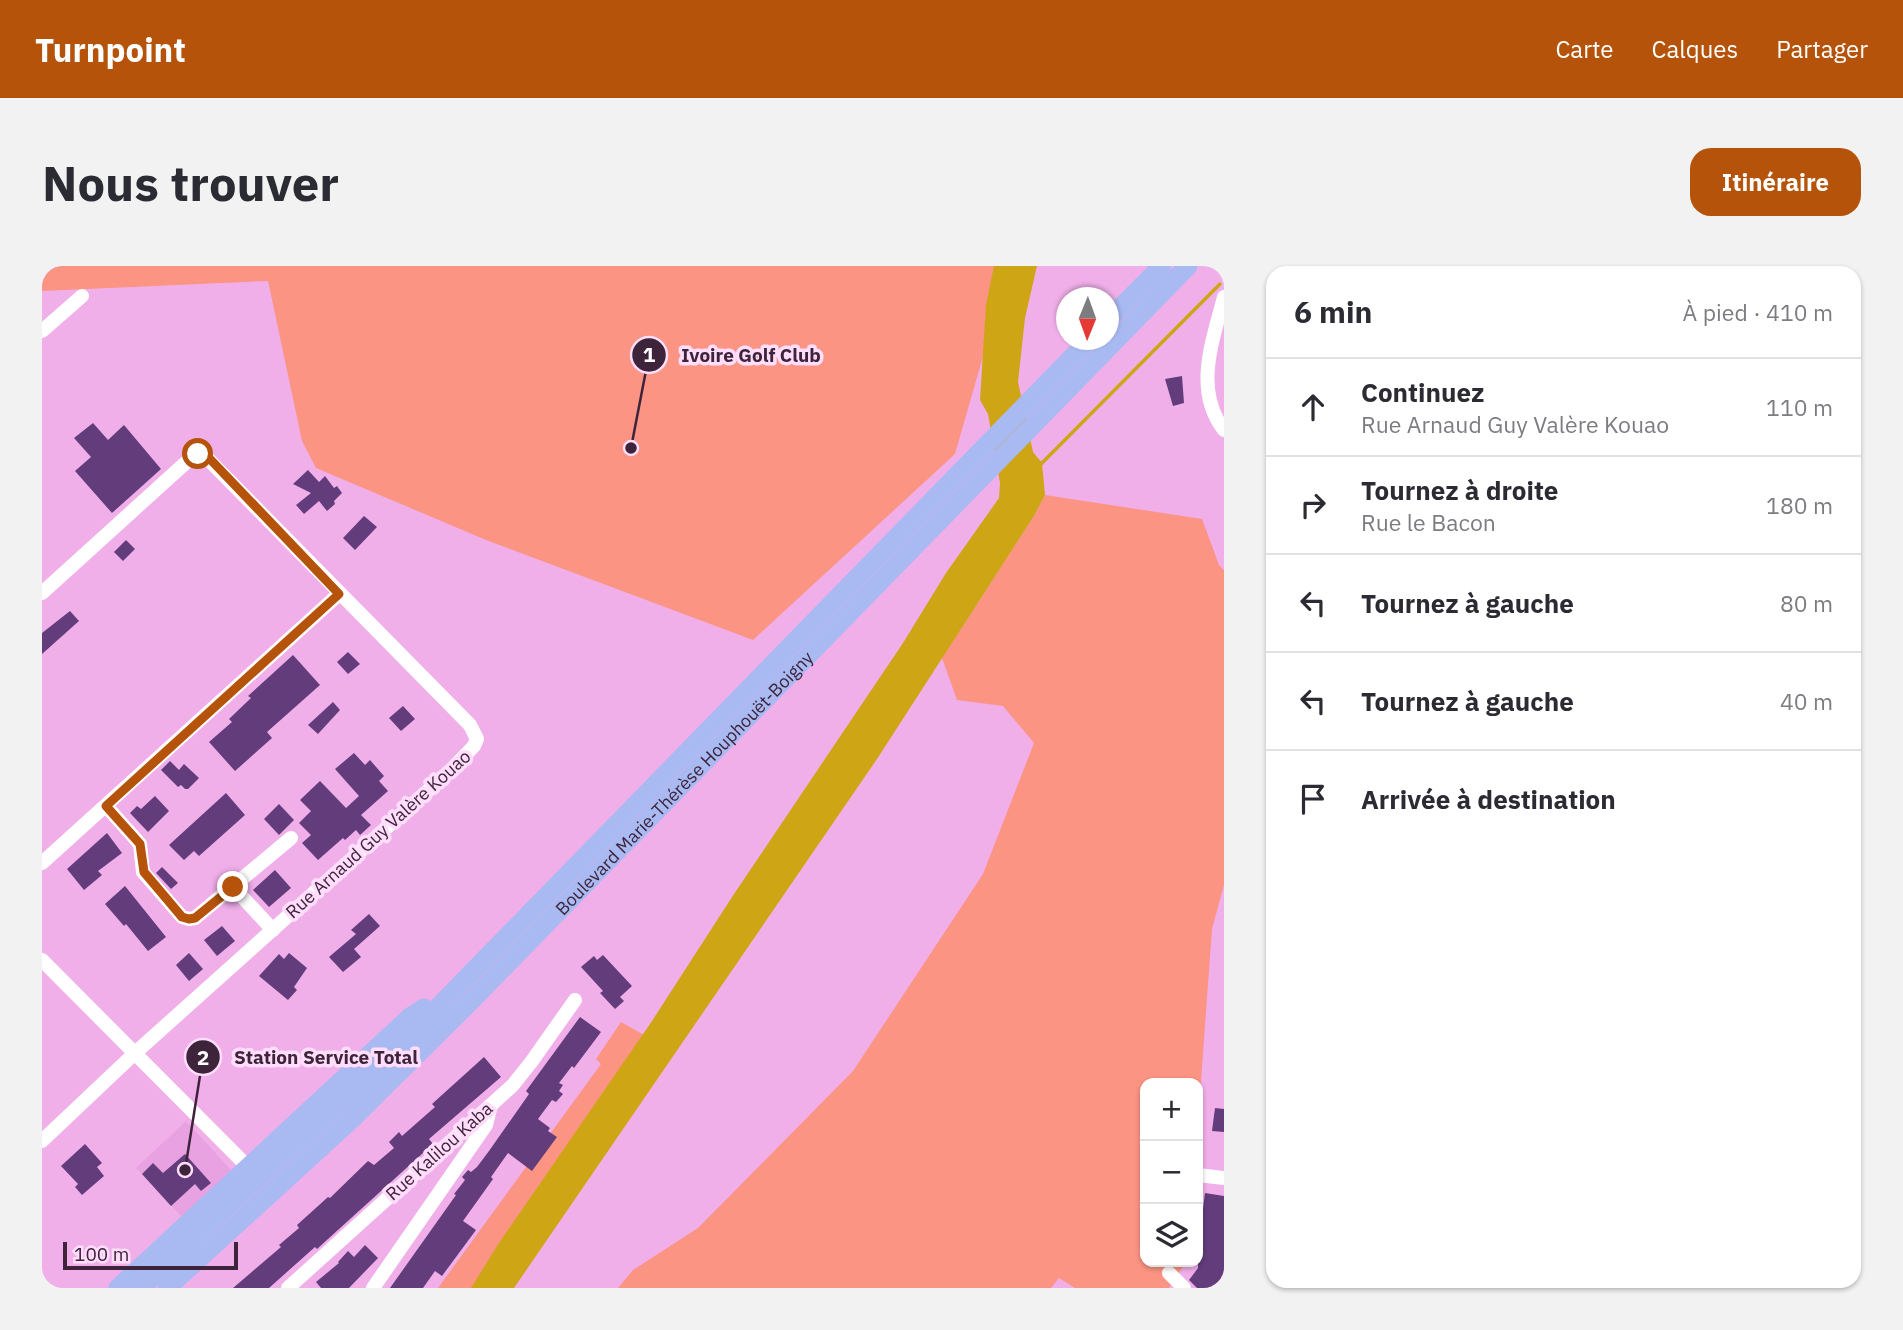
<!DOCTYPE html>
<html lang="fr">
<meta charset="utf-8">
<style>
body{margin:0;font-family:"IBM Plex Sans",sans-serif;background:#f2f2f3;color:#2b2b33}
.controls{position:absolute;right:21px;bottom:21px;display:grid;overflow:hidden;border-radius:14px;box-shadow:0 2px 5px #0004}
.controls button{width:63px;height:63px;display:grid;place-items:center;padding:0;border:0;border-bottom:2px solid #e1e1e2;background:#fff;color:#2b2b33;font:35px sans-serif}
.compass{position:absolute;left:1014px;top:21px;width:63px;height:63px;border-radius:50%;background:#fff;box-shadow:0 2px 5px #0004;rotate:181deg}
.scale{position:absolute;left:21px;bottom:18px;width:175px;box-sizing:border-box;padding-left:7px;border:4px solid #3d243b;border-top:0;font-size:19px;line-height:24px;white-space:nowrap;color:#3d243b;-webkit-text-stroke:5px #ffddfb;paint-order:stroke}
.stop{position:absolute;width:21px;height:21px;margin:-16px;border:5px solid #b45309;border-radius:50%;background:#fff}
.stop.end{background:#b45309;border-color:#fff;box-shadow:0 2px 7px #0008}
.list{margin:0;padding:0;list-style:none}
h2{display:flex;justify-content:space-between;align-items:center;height:91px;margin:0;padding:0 28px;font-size:30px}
h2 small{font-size:23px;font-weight:400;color:#7c7c81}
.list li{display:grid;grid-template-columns:46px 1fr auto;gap:21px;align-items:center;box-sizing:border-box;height:98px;padding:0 28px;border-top:2px solid #e1e1e2}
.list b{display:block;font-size:26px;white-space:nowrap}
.list p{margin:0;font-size:23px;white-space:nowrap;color:#7c7c81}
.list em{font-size:23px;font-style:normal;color:#7c7c81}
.icon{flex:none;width:38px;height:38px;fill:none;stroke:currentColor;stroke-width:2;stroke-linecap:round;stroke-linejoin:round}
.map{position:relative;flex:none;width:1182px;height:1022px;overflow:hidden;border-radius:21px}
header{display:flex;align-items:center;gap:42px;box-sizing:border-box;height:98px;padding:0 35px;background:#b45309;color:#fff}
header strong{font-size:33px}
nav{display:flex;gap:38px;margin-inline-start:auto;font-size:24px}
.intro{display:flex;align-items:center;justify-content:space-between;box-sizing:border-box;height:168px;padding:0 42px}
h1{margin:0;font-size:49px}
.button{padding:18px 32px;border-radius:21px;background:#b45309;color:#fff;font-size:24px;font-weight:700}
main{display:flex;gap:42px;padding:0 42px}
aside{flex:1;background:#fff;border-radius:21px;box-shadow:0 2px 5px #0004}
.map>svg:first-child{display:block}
.built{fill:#e8a1e1}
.green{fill:#fb9483}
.water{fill:#cea514}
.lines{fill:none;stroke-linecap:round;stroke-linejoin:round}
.stream{stroke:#cea514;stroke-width:3.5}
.building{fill:#623c7b}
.minor{stroke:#fff;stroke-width:14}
.major{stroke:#a9b9f1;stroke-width:19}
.route{stroke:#b45309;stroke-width:9}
.labels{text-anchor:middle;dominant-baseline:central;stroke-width:7;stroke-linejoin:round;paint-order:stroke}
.street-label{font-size:18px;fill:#3d243b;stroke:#ffddfb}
.leader{fill:none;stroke:#3d243b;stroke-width:2.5}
.callout-dot{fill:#3d243b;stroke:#ffddfb;stroke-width:2.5}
.mark-label{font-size:21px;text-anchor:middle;font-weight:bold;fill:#fff}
.callout-label{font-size:19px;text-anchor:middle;font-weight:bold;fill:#3d243b;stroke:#ffddfb;stroke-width:7;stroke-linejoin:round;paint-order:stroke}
</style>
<header>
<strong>Turnpoint</strong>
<nav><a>Carte</a><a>Calques</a><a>Partager</a></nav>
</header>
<div class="intro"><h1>Nous trouver</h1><a class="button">Itinéraire</a></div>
<main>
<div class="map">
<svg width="1182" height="1022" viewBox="0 0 1182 1022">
<rect width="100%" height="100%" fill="#f1afea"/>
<path class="built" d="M144 855 191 906 141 952 94 902Z"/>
<g class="green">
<path d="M0 0H967L913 188 711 374 444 274 274 202 260 175 226 15 0 25Z"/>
<path d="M1003 229 1160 253 1177 299 1182 304V619L1170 663 1156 857V817H1103V996H1144L1127 1022H1033L1017 1012 1009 1022H576L591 1004 656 962 811 805 941 608 992 477 961 440 915 434 900 392 992 250Z"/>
<path d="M579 756 618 778 447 1022H396L559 798 554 793Z"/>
</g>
<path class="water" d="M952 0H995L983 52 976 116 991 186 1000 197 1003 229 992 250 835 493 472 1022H429L457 977 608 758 692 628 861 377 904 307 957 232 958 217 946 148 938 134 944 39Z"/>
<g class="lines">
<path class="stream" d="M999 198 1178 18"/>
</g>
<g class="building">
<path d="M1140 110 1142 137 1131 140 1123 113Z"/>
<path d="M51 157 66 174 82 159 119 203 70 247 33 205 49 191 32 172Z"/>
<path d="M266 204 277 216 283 210 292 222 295 220 300 227 292 235 293 238 285 245 277 235 262 248 254 239 269 227 251 218Z"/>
<path d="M322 250 335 261 313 284 301 272Z"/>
<path d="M84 274 93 283 81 295 72 286Z"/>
<path d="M28 345 37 355 0 388V367Z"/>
<path d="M306 386 318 398 306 408 295 396Z"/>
<path d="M251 389 278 419 225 466 230 472 193 505 167 476 190 456 187 453 209 432 206 430Z"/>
<path d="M291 436 298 444 276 468 266 459Z"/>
<path d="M361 440 373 453 359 465 347 452Z"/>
<path d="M312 487 323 499 328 494 342 510 337 515 346 525 319 549 329 559 318 569 314 564 303 574 301 572 276 594 260 577 269 569 257 557 269 545 258 534 278 515 304 542 317 530 293 503Z"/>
<path d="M128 495 137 504 142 498 157 512 146 523H143L139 519 136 521 119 504Z"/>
<path d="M184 527 203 549 157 590 152 585 142 594 127 579Z"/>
<path d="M113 530 127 545 106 566 88 547 95 540 99 543Z"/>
<path d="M237 538 252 554 237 569 222 553Z"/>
<path d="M65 567 80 587 56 605 60 609 42 624 25 603Z"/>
<path d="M120 601 136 617 129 623 114 607Z"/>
<path d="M233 604 249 622 227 641 211 624Z"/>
<path d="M83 620 124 671 106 685 84 658 82 660 63 638Z"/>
<path d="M327 648 338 660 312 683 319 691 301 706 287 691 314 668 309 664Z"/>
<path d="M180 660 193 675 175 690 162 674Z"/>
<path d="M147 687 161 703 147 715 134 699Z"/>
<path d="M247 687 265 702 252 721 255 724 246 734 217 710 237 688 242 693Z"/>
<path d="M561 689 590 720 578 731 582 735 573 743 558 727 561 725 539 701 552 690 555 694Z"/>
<path d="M538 751 559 766 532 802 530 800 517 817 521 819 517 825 521 828 514 836 510 834 496 853 508 862 506 865 515 871 490 905 466 887 449 911 451 913 421 955 434 964 400 1010 393 1005 381 1022H348L414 929 412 928 423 914 420 911 426 904 429 906 435 901 447 885 487 828 484 825Z"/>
<path d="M442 791 459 811 387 873 391 878 286 973 275 983 273 981 227 1022H191L239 981 237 979 257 962 255 959 286 931 288 932 326 895 332 899 352 882 347 876 357 866 360 870 393 841 390 838Z"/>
<path d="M1173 842 1182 843V866L1170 865Z"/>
<path d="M43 878 60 897 55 901 62 910 40 929 33 921 36 918 19 900Z"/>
<path d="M143 888 169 917 159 925 153 918 129 940 100 908 111 897 121 907Z"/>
<path d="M1163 927 1182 930V1022H1155L1147 1014 1156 1002V981Z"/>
<path d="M323 979 336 992 307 1022H279L274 1016 297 997 296 996 306 985 312 991Z"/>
</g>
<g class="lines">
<g class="minor">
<path d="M1182 31C1171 74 1151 124 1182 164"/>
<path d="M0 65 40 30"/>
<path d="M0 327 150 191 162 189 428 459 435 473 432 480 409 504 93 787 0 875"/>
<path d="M64 540 98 578 101 606 140 651 147 653 153 652 249 572"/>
<path d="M0 597 297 328"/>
<path d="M191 621 231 664"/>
<path d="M0 694 207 902"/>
<path d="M1156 909 1182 912"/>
<path d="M1127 1007 1142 1022"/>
<path d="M246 1022 471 819 490 795 533 734"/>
<path d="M331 1022 444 859 449 839"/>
</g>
<g class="major">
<path d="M1066 54 1120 0"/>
<path d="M76 1022 368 751 382 742"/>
<path d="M99 1022 175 950 327 812 1047 74"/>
<path id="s1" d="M125 1022 310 853 428 736 1146 0"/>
</g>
</g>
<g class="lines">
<path class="route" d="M156 188 168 193 297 328 64 540 98 578 102 606 140 651 147 653 153 652 191 621"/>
</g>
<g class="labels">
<g class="street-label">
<text stroke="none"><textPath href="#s1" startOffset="723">Boulevard Marie-Thérèse Houphouët-Boigny</textPath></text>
<text transform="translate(336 568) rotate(-42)">Rue Arnaud Guy Valère Kouao</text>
<text transform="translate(397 885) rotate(-42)">Rue Kalilou Kaba</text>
</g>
</g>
<path class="leader" d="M589 182L607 89M143 904L161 791"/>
<g class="callout-dot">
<circle cx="589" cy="182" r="7"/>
<circle cx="143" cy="904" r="7"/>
<circle cx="607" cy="89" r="18"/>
<circle cx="161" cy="791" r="18"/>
</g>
<g class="mark-label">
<text x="607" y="96">1</text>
<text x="161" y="799">2</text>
</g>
<g class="callout-label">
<text x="709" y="96">Ivoire Golf Club</text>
<text x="284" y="798">Station Service Total</text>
</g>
</svg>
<div class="controls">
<button>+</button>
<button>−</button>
<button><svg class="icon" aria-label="layers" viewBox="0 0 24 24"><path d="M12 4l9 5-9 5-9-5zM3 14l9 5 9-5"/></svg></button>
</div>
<svg class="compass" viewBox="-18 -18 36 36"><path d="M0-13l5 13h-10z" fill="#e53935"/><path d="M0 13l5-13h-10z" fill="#7c7c81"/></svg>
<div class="scale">100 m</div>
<div class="stop" style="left:156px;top:188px"></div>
<div class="stop end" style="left:191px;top:621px"></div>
</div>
<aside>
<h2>6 min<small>À pied · 410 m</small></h2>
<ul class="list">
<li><svg class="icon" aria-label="ahead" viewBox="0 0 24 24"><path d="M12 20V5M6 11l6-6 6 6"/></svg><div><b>Continuez</b><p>Rue Arnaud Guy Valère Kouao</p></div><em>110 m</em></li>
<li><svg class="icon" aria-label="right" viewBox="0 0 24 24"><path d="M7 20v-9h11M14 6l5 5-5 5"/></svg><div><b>Tournez à droite</b><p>Rue le Bacon</p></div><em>180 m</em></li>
<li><svg class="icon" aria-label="left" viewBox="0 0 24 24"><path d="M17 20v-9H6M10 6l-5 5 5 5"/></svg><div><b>Tournez à gauche</b></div><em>80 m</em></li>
<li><svg class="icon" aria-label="left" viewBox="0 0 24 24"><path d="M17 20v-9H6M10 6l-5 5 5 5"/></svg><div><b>Tournez à gauche</b></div><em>40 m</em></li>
<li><svg class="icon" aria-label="arrive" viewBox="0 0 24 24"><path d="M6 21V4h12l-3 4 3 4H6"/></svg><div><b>Arrivée à destination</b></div></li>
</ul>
</aside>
</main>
